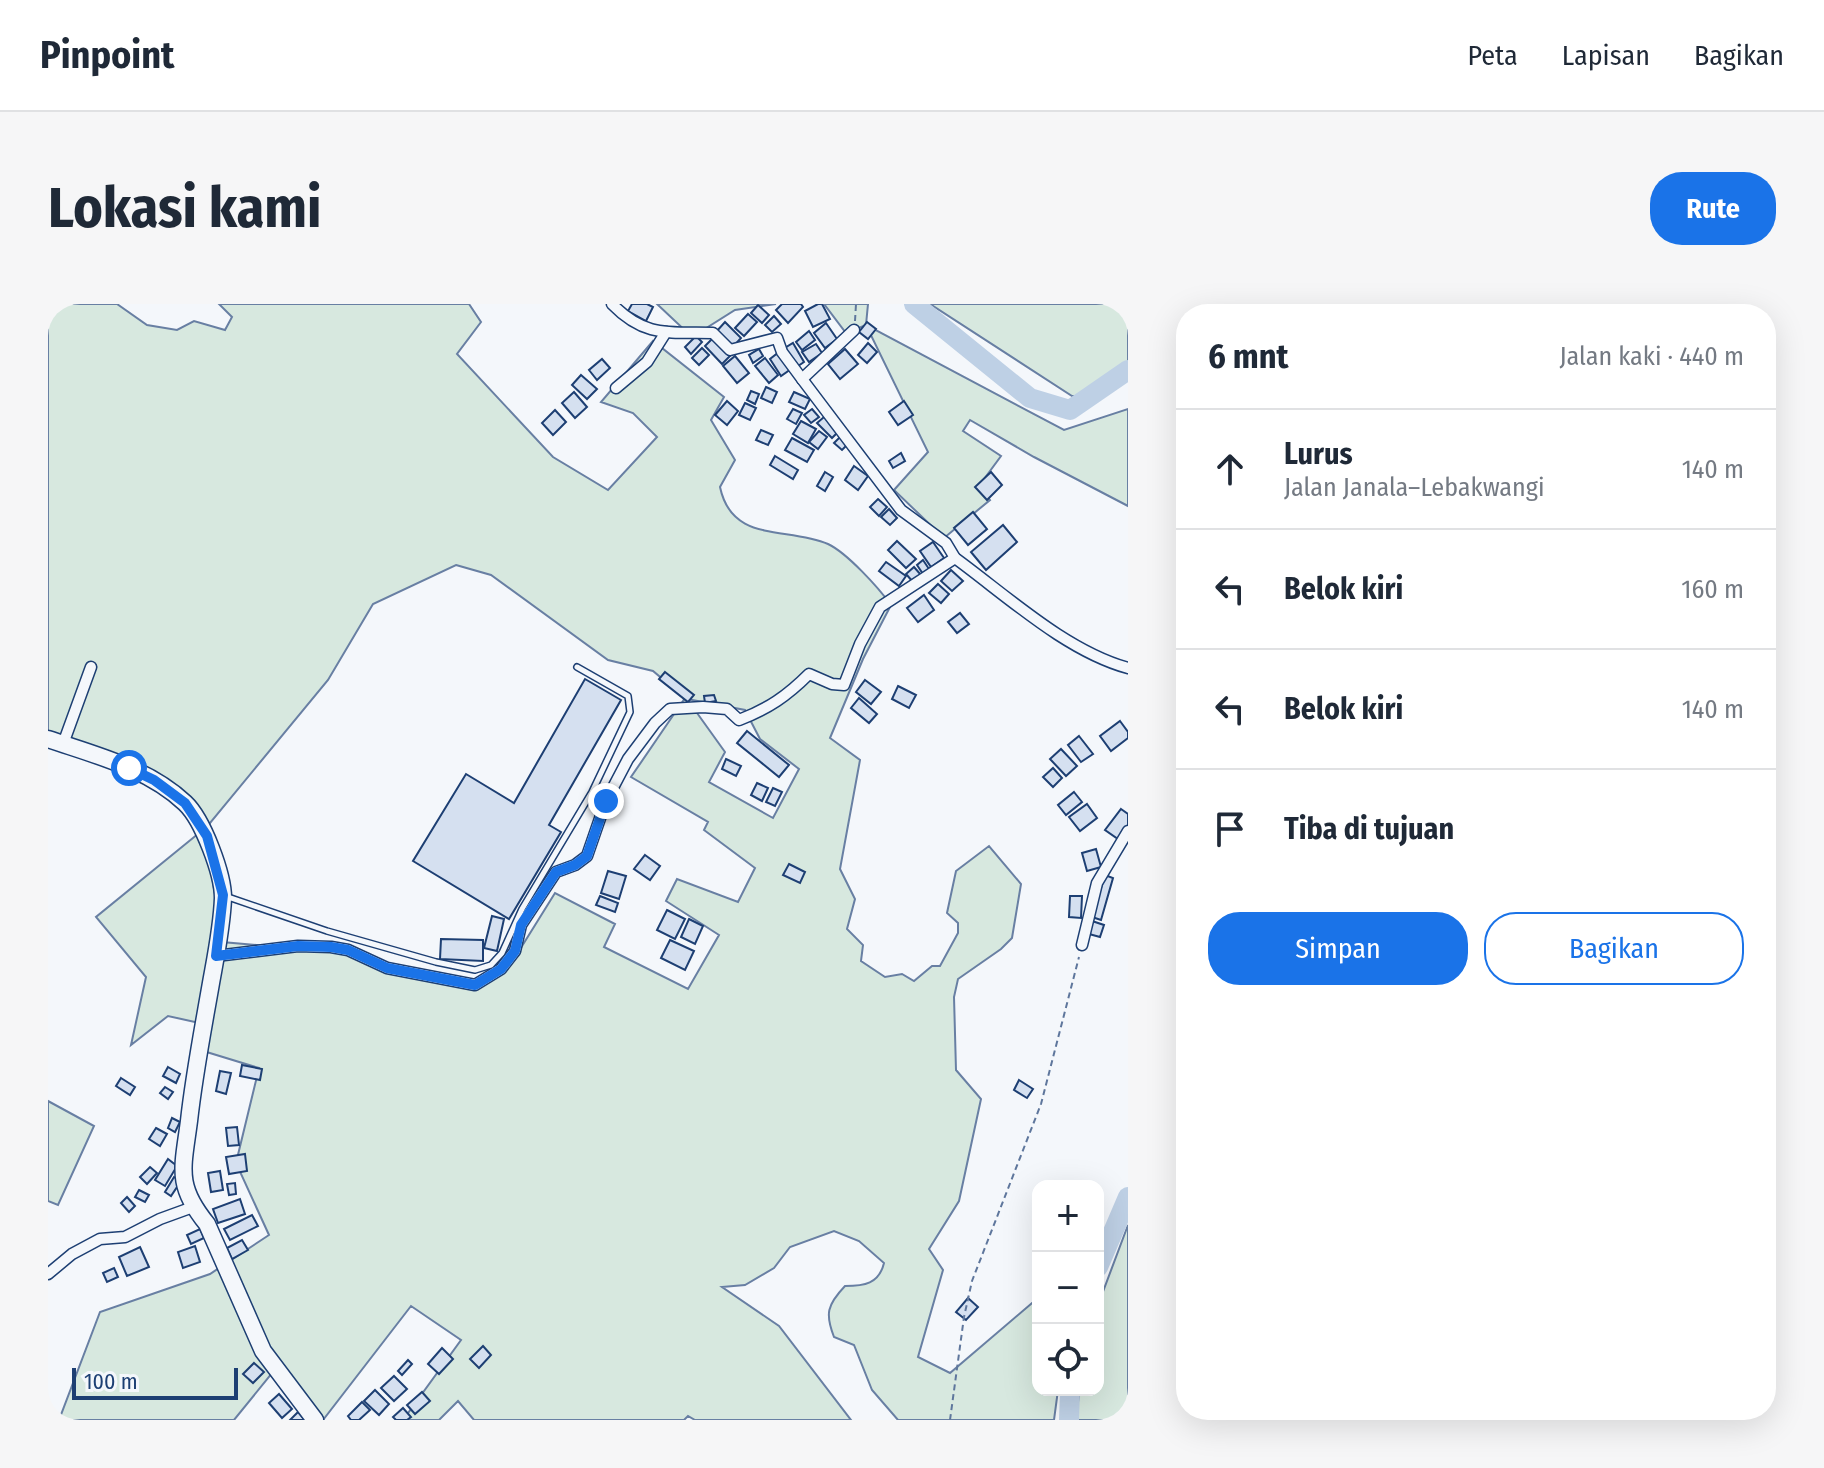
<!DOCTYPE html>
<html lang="id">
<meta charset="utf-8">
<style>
body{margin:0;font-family:"Fira Sans Condensed",sans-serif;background:#f6f6f7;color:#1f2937}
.controls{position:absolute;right:24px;bottom:24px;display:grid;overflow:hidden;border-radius:16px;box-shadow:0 8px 32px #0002}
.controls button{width:72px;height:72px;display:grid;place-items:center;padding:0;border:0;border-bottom:2px solid #e0e1e3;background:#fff;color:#1f2937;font:40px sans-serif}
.scale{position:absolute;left:24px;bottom:20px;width:166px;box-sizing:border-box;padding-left:8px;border:4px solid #1d3f73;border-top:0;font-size:22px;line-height:28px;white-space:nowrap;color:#1d3f73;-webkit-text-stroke:6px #f4f7fb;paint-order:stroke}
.stop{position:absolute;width:24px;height:24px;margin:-18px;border:6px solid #1a73e8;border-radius:50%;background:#fff}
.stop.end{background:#1a73e8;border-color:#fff;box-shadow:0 2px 8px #0008}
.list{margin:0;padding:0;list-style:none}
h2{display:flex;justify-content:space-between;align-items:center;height:104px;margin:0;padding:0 32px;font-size:34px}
h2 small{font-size:26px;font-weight:400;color:#747a83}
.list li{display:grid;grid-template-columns:52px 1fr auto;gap:24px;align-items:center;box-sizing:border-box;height:120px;padding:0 32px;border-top:2px solid #e0e1e3}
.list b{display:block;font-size:30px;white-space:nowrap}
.list p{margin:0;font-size:26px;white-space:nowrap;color:#747a83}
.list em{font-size:26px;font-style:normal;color:#747a83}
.actions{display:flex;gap:16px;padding:24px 32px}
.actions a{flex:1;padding:18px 0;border:2px solid #1a73e8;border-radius:32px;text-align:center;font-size:28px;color:#1a73e8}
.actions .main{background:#1a73e8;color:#fff}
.icon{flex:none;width:44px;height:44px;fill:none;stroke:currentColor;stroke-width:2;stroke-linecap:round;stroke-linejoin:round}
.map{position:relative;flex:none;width:1080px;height:1116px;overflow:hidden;border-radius:32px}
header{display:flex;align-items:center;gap:48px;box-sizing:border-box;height:112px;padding:0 40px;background:#fff;border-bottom:2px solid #e0e1e3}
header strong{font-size:38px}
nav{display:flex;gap:44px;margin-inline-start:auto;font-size:28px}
.intro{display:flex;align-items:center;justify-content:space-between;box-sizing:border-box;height:192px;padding:0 48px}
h1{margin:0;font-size:56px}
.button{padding:20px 36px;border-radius:32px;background:#1a73e8;color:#fff;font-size:28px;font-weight:700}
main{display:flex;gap:48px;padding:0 48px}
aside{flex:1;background:#fff;border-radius:32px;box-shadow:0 8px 32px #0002}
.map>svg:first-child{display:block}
.green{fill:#d7e8df;stroke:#687fa3;stroke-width:2;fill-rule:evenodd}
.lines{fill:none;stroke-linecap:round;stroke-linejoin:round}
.river{stroke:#bed0e5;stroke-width:20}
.building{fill:#d5e0f0;stroke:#1d3f73;stroke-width:2}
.lane-casing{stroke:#1d3f73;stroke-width:8}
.street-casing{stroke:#1d3f73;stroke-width:13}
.primary-casing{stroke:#1d3f73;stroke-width:19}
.path{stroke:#5e769c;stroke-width:2;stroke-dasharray:6 4;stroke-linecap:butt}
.lane{stroke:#f4f7fb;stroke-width:5}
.street{stroke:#f4f7fb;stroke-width:10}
.primary{stroke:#f4f7fb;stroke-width:16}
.route{stroke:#1a73e8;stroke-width:10}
</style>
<header>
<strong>Pinpoint</strong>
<nav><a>Peta</a><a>Lapisan</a><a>Bagikan</a></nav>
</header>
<div class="intro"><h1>Lokasi kami</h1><a class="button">Rute</a></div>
<main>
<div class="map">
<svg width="1080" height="1116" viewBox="0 0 1080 1116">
<rect width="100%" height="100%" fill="#f4f7fb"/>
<g class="green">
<path d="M0 0H69L99 21 129 26 146 17 177 26 184 13 171 0H421L433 18 409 50 505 153 560 186 609 133 585 109 553 98 605 37 676 93 663 116 687 156 672 183C684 240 739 222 780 240 799 249 830 283 843 301L815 355 782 434 812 456 792 565 807 595 799 625 815 641 813 657 837 673 854 670 866 677 884 662H892L910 629V619L899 609 908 567 941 542 973 580 964 634 953 645 910 675 906 693 908 766 933 795 911 897 881 945 895 966 870 1053 902 1069 990 994V1086H1010L1006 1116H850L824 1086 806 1041 786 1033C777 1010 779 1001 797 982 816 982 831 980 836 959L811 937 786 927 742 943 726 964 697 981 674 983 731 1022 803 1116H647L640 1112 636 1116H426L410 1097 391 1116H355L413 1036 363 1002 275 1116H265L224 1069 186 1116H11L52 1008 162 970 221 931 188 859 211 764 152 746 156 720 120 712 83 741 98 673 48 613 156 525 118 488 40 452 0 441ZM408 261 443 271 560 356 605 367 637 394 583 473 660 518 656 526 707 564 690 598 629 575 618 597 671 631 640 685 556 643 567 620 507 589 461 663 437 678 410 677 289 648 174 638 157 525 280 376 325 300ZM639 395 697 406 712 435 751 465 725 514 661 478 677 448Z"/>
<path d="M609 0H728L687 6 644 33Z"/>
<path d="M776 0H820L818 21 1016 126 1080 105V202L986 153 922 116 915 127 953 152 931 182 942 196 896 234 846 186 880 148 818 21 798 29Z"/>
<path d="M882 0H1080V58L1038 92H1024Z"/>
<path d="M0 797 46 822 10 901 0 897Z"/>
<path d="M1080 921V1116H1027L1032 1086H1050V1001Z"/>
</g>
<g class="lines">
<g class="river">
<path d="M866 0 982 94 1022 106 1080 66"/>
<path d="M1050 963 1080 893"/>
<path d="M1021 1116 1022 1086"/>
</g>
</g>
<g class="building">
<path d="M584 0H599L605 3 598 17 580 7Z"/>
<path d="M734 0H753L755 3 740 19 728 6Z"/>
<path d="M770 0H774L782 15 765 23 757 7Z"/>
<path d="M710 1 721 11 714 19 703 9Z"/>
<path d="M700 10 709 18 696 32 687 24Z"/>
<path d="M726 12 733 20 724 28 717 21Z"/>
<path d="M677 18 693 34 684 44 668 28Z"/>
<path d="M819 18 828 25 820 35 811 28Z"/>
<path d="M778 19 789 35 777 44 766 29Z"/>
<path d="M761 27 767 36 754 46 748 38Z"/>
<path d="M648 32 654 38 643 50 637 43Z"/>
<path d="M667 32 684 50 674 60 657 42Z"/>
<path d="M745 39 756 58 747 64 735 45Z"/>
<path d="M820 39 829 48 819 59 810 51Z"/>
<path d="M768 40 774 49 761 58 754 48Z"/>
<path d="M654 44 661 51 651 61 644 54Z"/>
<path d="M711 45 715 52 705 59 701 51Z"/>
<path d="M797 45 810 60 792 75 780 60Z"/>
<path d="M731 48 743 65 733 72 722 55Z"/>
<path d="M687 52 701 69 689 79 675 62Z"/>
<path d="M717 54 730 71 721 79 707 62Z"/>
<path d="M554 55 562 64 549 76 541 66Z"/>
<path d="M533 71 549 85 539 95 524 81Z"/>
<path d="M718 83 729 88 724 99 713 94Z"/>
<path d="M703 87 711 90 707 100 699 96Z"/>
<path d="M526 88 539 103 527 114 514 99Z"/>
<path d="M746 88 762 95 757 105 741 98Z"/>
<path d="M679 97 690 107 679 121 667 111Z"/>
<path d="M856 97 865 111 850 121 841 108Z"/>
<path d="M697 99 708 104 702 116 691 111Z"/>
<path d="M745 105 754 109 748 120 739 115Z"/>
<path d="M764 105 771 113 763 119 756 111Z"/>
<path d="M507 106 518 118 505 131 494 119Z"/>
<path d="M776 113 791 127 784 134 769 119Z"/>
<path d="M753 117 768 125 760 139 745 130Z"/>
<path d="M713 126 725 131 720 141 708 136Z"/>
<path d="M771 127 779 133 770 145 761 138Z"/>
<path d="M792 133 800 140 794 146 786 139Z"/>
<path d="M744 134 766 146 759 158 737 146Z"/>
<path d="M853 149 857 157 845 164 841 157Z"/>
<path d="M727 152 750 166 745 175 722 161Z"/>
<path d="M806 162 820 172 810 186 797 176Z"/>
<path d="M777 168 785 173 777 187 769 182Z"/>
<path d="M943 168 954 181 939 196 927 183Z"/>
<path d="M830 195 839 203 831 212 822 203Z"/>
<path d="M841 205 849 214 842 221 833 213Z"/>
<path d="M925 208 939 225 920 241 906 224Z"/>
<path d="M955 221 969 238 938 266 923 248Z"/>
<path d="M849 237 868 255 858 264 840 246Z"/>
<path d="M885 238 896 254 883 263 872 247Z"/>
<path d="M875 256 881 265 875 270 869 261Z"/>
<path d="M838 258 858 272 851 282 831 267Z"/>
<path d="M866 263 873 271 865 278 858 270Z"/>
<path d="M903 266 915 277 904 287 893 277Z"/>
<path d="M890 280 901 290 893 299 881 289Z"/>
<path d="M876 291 886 306 870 318 859 304Z"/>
<path d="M912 309 921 320 909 329 900 318Z"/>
<path d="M617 368 646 391 640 398 611 375Z"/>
<path d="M537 375 573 396 501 521 513 528 461 615 365 557 418 470 466 499Z"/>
<path d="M817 376 833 388 823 400 808 388Z"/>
<path d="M850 382 868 391 861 404 844 395Z"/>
<path d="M666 391 668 397 657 399 656 392Z"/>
<path d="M811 394 829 410 821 419 803 404Z"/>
<path d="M1072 417 1080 428V434L1063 447 1052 432Z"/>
<path d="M699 427 741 461 731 473 689 439Z"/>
<path d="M1031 432 1045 450 1033 458 1020 441Z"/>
<path d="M1013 445 1029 462 1018 472 1002 455Z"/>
<path d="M678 455 693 462 688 472 674 465Z"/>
<path d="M1005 464 1014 474 1005 483 995 473Z"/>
<path d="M709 479 720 484 714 497 703 491Z"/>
<path d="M725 484 734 488 727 502 718 498Z"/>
<path d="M1026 488 1034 498 1018 511 1010 501Z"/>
<path d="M1039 500 1049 514 1032 527 1021 513Z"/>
<path d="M1073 505 1080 510V521L1070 535 1057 526Z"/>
<path d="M1048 545 1053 563 1039 567 1034 549Z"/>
<path d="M597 551 612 562 602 576 586 565Z"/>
<path d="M741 560 757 568 752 579 735 571Z"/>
<path d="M560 567 578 572 571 595 553 589Z"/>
<path d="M1057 571 1065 574 1053 616 1044 613Z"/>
<path d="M552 592 570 599 567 608 548 601Z"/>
<path d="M1022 592H1034L1033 614 1021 613Z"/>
<path d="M619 606 637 615 627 635 609 626Z"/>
<path d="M444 612 456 615 449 647 436 644Z"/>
<path d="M641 615 655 622 647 640 633 633Z"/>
<path d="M1044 617 1056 621 1052 633 1041 630Z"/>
<path d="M393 635 435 636V657L392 655Z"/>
<path d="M622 636 646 647 637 666 613 654Z"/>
<path d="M194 761 214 765 212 776 192 772Z"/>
<path d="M120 763 132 770 128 779 115 772Z"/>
<path d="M172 767 183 769 178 790 168 787Z"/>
<path d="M73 774 87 783 82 791 68 782Z"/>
<path d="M971 776 985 785 979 794 966 786Z"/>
<path d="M117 783 125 788 120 795 112 789Z"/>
<path d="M124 814 132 818 127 828 120 824Z"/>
<path d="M189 823 191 841 180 842 178 824Z"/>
<path d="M108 824 119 830 112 842 101 835Z"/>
<path d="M197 850 199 867 181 870 178 853Z"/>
<path d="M120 855 129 862 117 882 107 876Z"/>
<path d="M102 863 109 869 99 880 92 873Z"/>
<path d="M172 867 175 886 163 888 160 869Z"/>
<path d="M126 873 133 877 123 892 117 888Z"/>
<path d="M187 879 188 890 181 891 179 880Z"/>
<path d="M91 886 101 891 97 898 87 893Z"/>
<path d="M79 893 87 902 81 908 73 899Z"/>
<path d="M192 895 197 910 170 919 165 905Z"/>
<path d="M204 911 210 922 182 936 176 925Z"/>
<path d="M152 925 156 934 143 940 139 931Z"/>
<path d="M194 936 200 946 184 955 179 944Z"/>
<path d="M147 942 152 958 135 964 130 948Z"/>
<path d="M92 943 101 963 79 972 71 953Z"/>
<path d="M66 964 70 973 59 978 55 969Z"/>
<path d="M920 994 930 1003 918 1016 908 1008Z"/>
<path d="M435 1042 443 1051 431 1064 422 1055Z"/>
<path d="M394 1044 405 1055 391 1070 380 1060Z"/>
<path d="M360 1056 364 1060 354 1071 350 1067Z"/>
<path d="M206 1059 216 1068 205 1079 195 1070Z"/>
<path d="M346 1072 359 1085 346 1097 333 1084Z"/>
<path d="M327 1086 341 1100 331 1111 316 1097Z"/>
<path d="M374 1088 382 1097 367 1110 359 1101Z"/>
<path d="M231 1090 244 1105 234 1114 221 1099Z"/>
<path d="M314 1098 322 1106 311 1116H303L300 1112Z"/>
<path d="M355 1104 363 1113 359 1116H348L345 1113Z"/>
<path d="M250 1108 257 1116H242Z"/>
</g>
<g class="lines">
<g class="lane-casing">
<path id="lane" d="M180 593 279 627 388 658 427 666 443 661 454 649 474 605 544 488 582 408 580 392 529 363"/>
</g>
<g class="street-casing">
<g id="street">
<path d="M564 0C597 34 621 28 665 29L682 46 729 34 734 48 754 75 853 206 898 239 907 254C959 292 1018 347 1080 364"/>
<path d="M754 75 806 26"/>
<path d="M568 84 599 58 618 28"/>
<path d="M15 440 43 363"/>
<path d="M1034 641 1049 579 1080 527"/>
<path d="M168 652 250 642 283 643 300 646 339 664 427 681 453 665 467 647 473 621 508 568 527 561 539 552 558 497 580 455 607 419 622 405 655 403 679 405 691 416C720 405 739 392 761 370L784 380 796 381 812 340 832 303 907 254"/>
<path d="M0 970 24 950 52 935 77 933 112 915 145 903"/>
</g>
</g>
<g class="primary-casing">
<path id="primary" d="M0 435C47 451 100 464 137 499 155 516 175 570 175 594 174 622 168 651 163 679 155 725 146 771 141 817 135 864 127 881 159 920L215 1047 267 1116"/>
</g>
<g class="path">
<path d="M807 17 808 0"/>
<path d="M902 1116 916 1013 924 977 993 800 1031 653"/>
</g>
<use href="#lane" class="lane"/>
<use href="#street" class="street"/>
<use href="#primary" class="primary"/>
</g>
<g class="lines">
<path class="route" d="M81 464 106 476 137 499 159 532 175 591 168 652 250 642 283 643 300 646 339 664 427 681 453 665 467 647 473 621 508 568 527 561 539 552 558 497"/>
</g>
</svg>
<div class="controls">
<button>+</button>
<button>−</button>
<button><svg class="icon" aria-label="locate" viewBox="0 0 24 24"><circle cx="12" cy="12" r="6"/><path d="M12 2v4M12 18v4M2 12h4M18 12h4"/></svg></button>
</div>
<div class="scale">100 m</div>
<div class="stop" style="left:81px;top:464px"></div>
<div class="stop end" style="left:558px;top:497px"></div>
</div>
<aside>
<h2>6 mnt<small>Jalan kaki · 440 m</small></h2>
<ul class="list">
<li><svg class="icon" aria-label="ahead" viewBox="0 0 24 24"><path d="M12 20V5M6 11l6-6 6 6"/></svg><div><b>Lurus</b><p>Jalan Janala–Lebakwangi</p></div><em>140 m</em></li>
<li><svg class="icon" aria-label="left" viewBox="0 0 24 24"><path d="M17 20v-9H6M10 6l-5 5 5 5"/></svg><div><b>Belok kiri</b></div><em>160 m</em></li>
<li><svg class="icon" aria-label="left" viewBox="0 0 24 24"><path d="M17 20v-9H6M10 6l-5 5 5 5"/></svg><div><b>Belok kiri</b></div><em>140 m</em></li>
<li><svg class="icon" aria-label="arrive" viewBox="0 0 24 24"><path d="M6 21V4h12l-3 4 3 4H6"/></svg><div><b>Tiba di tujuan</b></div></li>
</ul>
<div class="actions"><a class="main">Simpan</a><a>Bagikan</a></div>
</aside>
</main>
